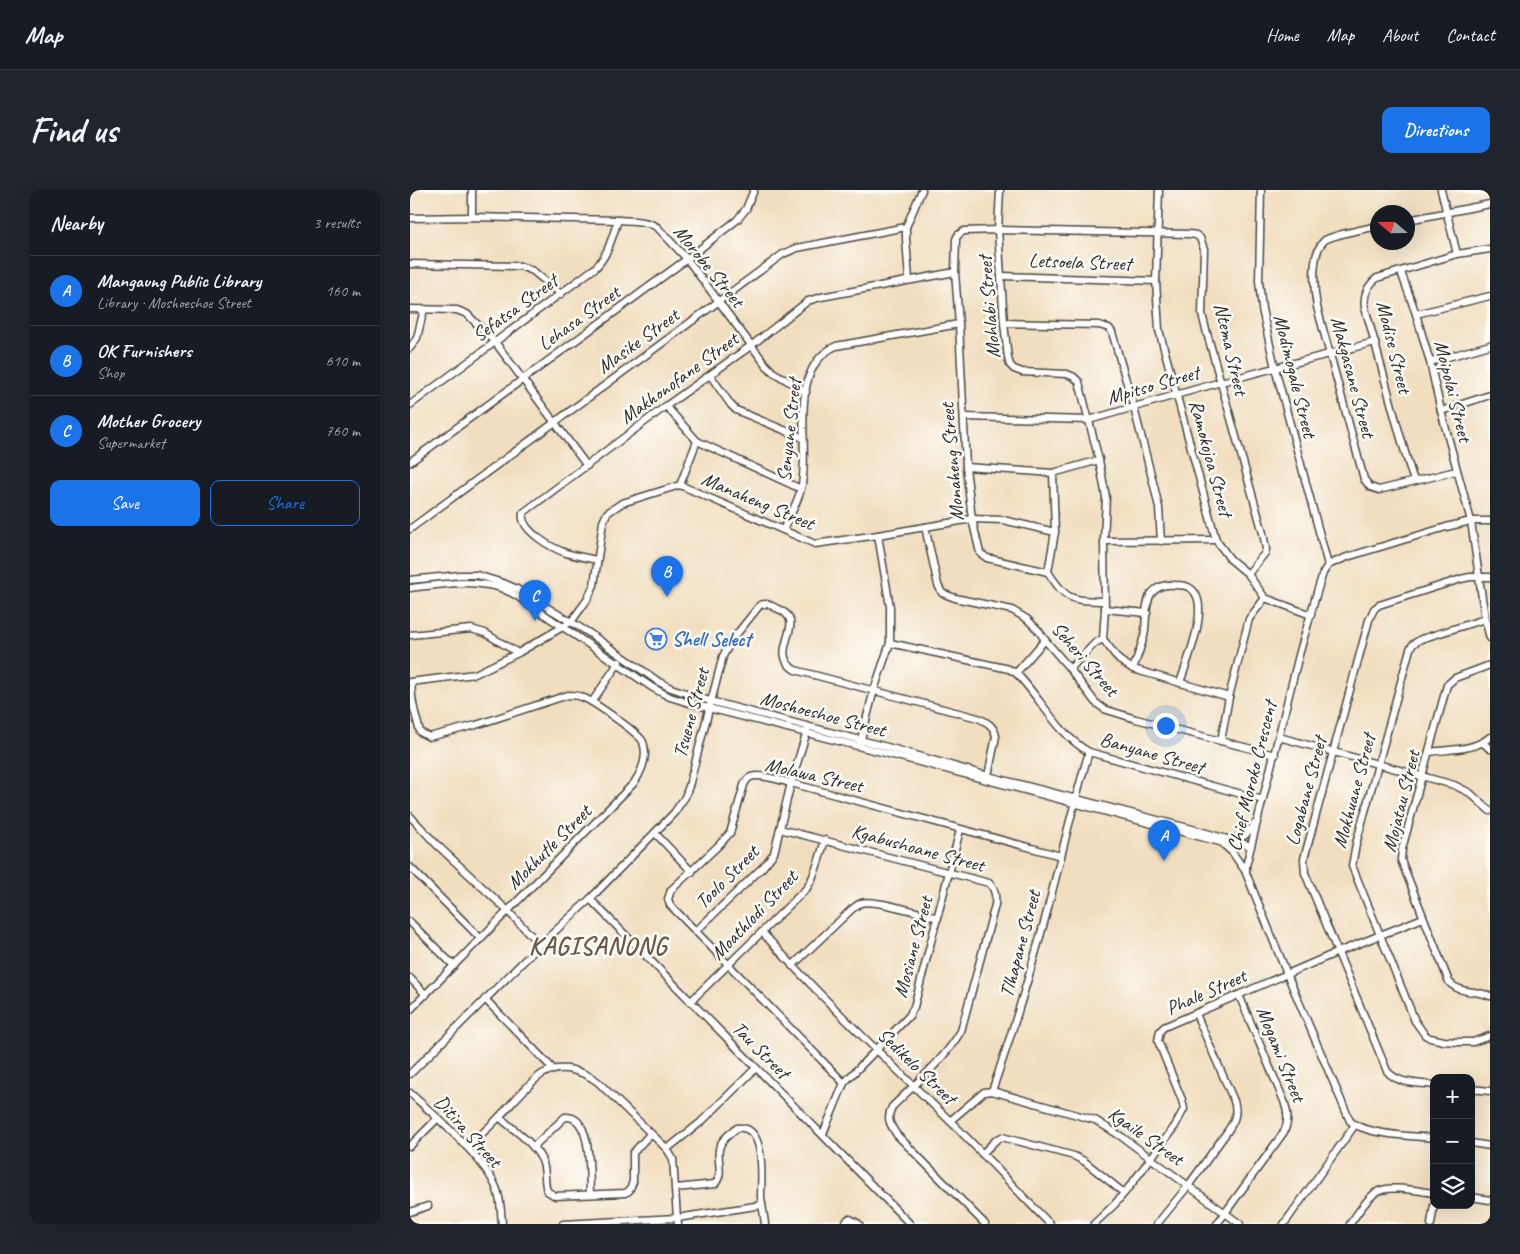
<!DOCTYPE html>
<meta charset="utf-8">
<style>
body{margin:0;font-family:Caveat,sans-serif;background:#20242c;color:#f1f3f6}
.controls{position:absolute;right:15px;bottom:15px;display:grid;overflow:hidden;border-radius:10px;box-shadow:0 5px 20px #0002}
.controls button{width:45px;height:45px;display:grid;place-items:center;padding:0;border:0;border-bottom:1px solid #363941;background:#171b24;color:#f1f3f6;font:25px sans-serif}
.compass{position:absolute;left:960px;top:15px;width:45px;height:45px;border-radius:50%;background:#171b24;box-shadow:0 5px 20px #0002;rotate:290deg}
.you{position:absolute;left:755px;top:535px;width:18px;height:18px;margin:-12px;border:4px solid #fff;border-radius:50%;background:#1a73e8;box-shadow:0 0 0 8px #1a73e833}
.badge{display:grid;place-items:center;width:32px;height:32px;border-radius:50%;background:#1a73e8;color:#fff;font-size:16px;font-weight:700}
.pin{position:absolute;translate:-50% -41px;filter:drop-shadow(0 1px 2px #0008)}
.pin::after{content:'';position:absolute;top:26px;width:18px;height:15px;background:inherit;clip-path:polygon(0 0,100% 0,50% 100%)}
.list{margin:0;padding:0;list-style:none}
h2{display:flex;justify-content:space-between;align-items:center;height:65px;margin:0;padding:0 20px;font-size:21px}
h2 small{font-size:16px;font-weight:400;color:#9ea1a6}
.list li{display:grid;grid-template-columns:32px 1fr auto;gap:15px;align-items:center;box-sizing:border-box;height:70px;padding:0 20px;border-top:1px solid #363941}
.list b{display:block;font-size:19px;white-space:nowrap}
.list p{margin:0;font-size:16px;white-space:nowrap;color:#9ea1a6}
.list em{font-size:16px;font-style:normal;color:#9ea1a6}
.actions{display:flex;gap:10px;padding:15px 20px}
.actions a{flex:1;padding:11px 0;border:1px solid #1a73e8;border-radius:10px;text-align:center;font-size:18px;color:#1a73e8}
.actions .main{background:#1a73e8;color:#fff}
.icon{flex:none;width:28px;height:28px;fill:none;stroke:currentColor;stroke-width:2;stroke-linecap:round;stroke-linejoin:round}
.map{position:relative;flex:none;width:1080px;height:1034px;overflow:hidden;border-radius:10px}
header{display:flex;align-items:center;gap:30px;box-sizing:border-box;height:70px;padding:0 25px;background:#171b24;border-bottom:1px solid #363941}
header strong{font-size:24px}
nav{display:flex;gap:28px;margin-inline-start:auto;font-size:18px}
.intro{display:flex;align-items:center;justify-content:space-between;box-sizing:border-box;height:120px;padding:0 30px}
h1{margin:0;font-size:35px}
.button{padding:12px 22px;border-radius:10px;background:#1a73e8;color:#fff;font-size:18px;font-weight:700}
main{display:flex;gap:30px;padding:0 30px}
aside{flex:1;background:#171b24;border-radius:10px;box-shadow:0 5px 20px #0002}
.map>svg:first-child{display:block}
.lines{fill:none;stroke-linecap:round;stroke-linejoin:round}
.minor-casing{stroke:#494641;stroke-width:9}
.minor{stroke:#fff;stroke-width:6}
.labels{text-anchor:middle;dominant-baseline:central;stroke-width:5;stroke-linejoin:round;paint-order:stroke}
.street-label{font-size:20px;fill:#2b2b2b;stroke:#fdfcf7}
.shop-label{font-size:20px;font-weight:bold;fill:#366cbe;stroke:#fdfcf7;text-anchor:start}
.district-label{font-size:25px;font-weight:bold;letter-spacing:1px;fill:#6c5945;stroke:#fdfcf7}
</style>
<header>
<strong>Map</strong>
<nav><a>Home</a><a>Map</a><a>About</a><a>Contact</a></nav>
</header>
<div class="intro"><h1>Find us</h1><a class="button">Directions</a></div>
<main>
<aside>
<h2>Nearby<small>3 results</small></h2>
<ul class="list">
<li><span class="badge">A</span><div><b>Mangaung Public Library</b><p>Library · Moshoeshoe Street</p></div><em>160 m</em></li>
<li><span class="badge">B</span><div><b>OK Furnishers</b><p>Shop</p></div><em>610 m</em></li>
<li><span class="badge">C</span><div><b>Mother Grocery</b><p>Supermarket</p></div><em>760 m</em></li>
</ul>
<div class="actions"><a class="main">Save</a><a>Share</a></div>
</aside>
<div class="map">
<svg width="1080" height="1034" viewBox="0 0 1080 1034">
<rect width="100%" height="100%" fill="#fdfcf7"/>
<filter id="ink" filterUnits="userSpaceOnUse"><feTurbulence type="fractalNoise" baseFrequency=".02" numOctaves="2"/><feDisplacementMap in="SourceGraphic" scale="10" xChannelSelector="R" yChannelSelector="G"/><feConvolveMatrix kernelMatrix="1 2 1 2 8 2 1 2 1" color-interpolation-filters="sRGB"/></filter>
<filter id="wash" filterUnits="userSpaceOnUse"><feTurbulence type="fractalNoise" baseFrequency=".0096" numOctaves="4" result="noise"/><feDisplacementMap in="SourceGraphic" scale="20" xChannelSelector="R" yChannelSelector="G"/><feGaussianBlur stdDeviation="1.12" result="paint"/><feColorMatrix in="noise" values="0 0 0 0 0 0 0 0 0 0 0 0 0 0 0 0 0 1.4 0 .05"/><feComposite in="paint" operator="in"/></filter>
<g filter="url(#wash)">
<rect width="100%" height="100%" fill="#f1debf"/>
</g>
<g filter="url(#ink)">
<g class="lines">
<g class="minor-casing">
<g id="minor">
<path d="M590 0 588 40 594 133 598 168 600 175 604 179 612 182 657 184 664 187 669 192 689 270 696 307 694 351 695 419 693 449 709 470 723 479 819 507"/>
<path d="M749 0 746 91 749 140 806 350 820 369 838 384 855 408 901 425"/>
<path d="M851 0 849 91 852 119 865 178 918 375"/>
<path d="M1031 0 1047 64"/>
<path d="M62 27V0"/>
<path d="M0 28 62 27 208 30C221 31 235 30 247 37L277 69 356 175 363 182 396 202"/>
<path d="M998 30 1080 14"/>
<path d="M968 36C955 39 925 44 915 50 900 62 904 101 907 117L954 289 960 297 969 300 1046 281"/>
<path d="M0 74 110 76 123 81 151 104"/>
<path d="M991 82 1006 124 1020 172 1031 221 1061 331 1075 429 1080 448"/>
<path d="M592 86 746 91"/>
<path d="M499 90 496 49V37L512 0"/>
<path d="M0 119 47 120 57 124 85 152 177 276"/>
<path d="M1006 124 1080 106"/>
<path d="M594 133 689 135 699 138 702 142 724 218 745 300 749 318 751 351"/>
<path d="M0 158 7 148 14 119"/>
<path d="M1020 172 1080 155"/>
<path d="M300 185 321 215 326 220 393 248"/>
<path d="M0 215 185 78C198 66 202 47 208 30"/>
<path d="M256 216 287 251 391 299"/>
<path d="M1031 221 1080 205"/>
<path d="M554 227 679 230 811 192 965 152"/>
<path d="M0 272 277 69 327 30 336 19 344 0"/>
<path d="M556 277 643 283 689 270"/>
<path d="M1004 291C985 234 972 175 955 118 953 105 957 96 967 88L1047 64 1080 59"/>
<path d="M270 295 405 354 468 345 562 329 593 330 645 342"/>
<path d="M270 295 287 251"/>
<path d="M515 337 528 395 532 403 545 408 602 420 617 429 629 441 635 450 660 479 685 512 694 519 726 529 865 565"/>
<path d="M0 339 373 64 387 58 496 37"/>
<path d="M373 340C380 325 390 309 392 294 400 252 377 178 426 156L549 134"/>
<path d="M694 351 806 350"/>
<path d="M187 370C177 368 166 366 156 363 142 358 109 340 113 323L256 216 342 155 398 111 411 107 545 82"/>
<path d="M638 382 645 342 643 283"/>
<path d="M0 390 50 385H67L93 393 107 399 179 443 249 492 261 498 300 511 481 558 578 586 786 640 841 656"/>
<path d="M0 398C25 395 53 390 78 395 89 396 98 401 107 406L243 498 260 507 279 513 479 564 821 655"/>
<path d="M694 411C660 410 657 411 638 382L577 368 570 363 562 329 556 277 549 134 545 82 546 49 548 45 554 41 588 40 780 44 786 45 790 48 794 59 792 124 795 136 853 343 856 359 855 363 838 384"/>
<path d="M695 419 737 423"/>
<path d="M1075 429 1011 449 1003 454 1000 459 946 654 942 676 1005 831 1015 845 1020 848 1034 851 1048 852H1063L1080 846"/>
<path d="M0 445 61 439 75 443 108 463"/>
<path d="M480 453 599 479 606 483C630 507 648 545 679 562L853 610"/>
<path d="M1080 475 1045 488 1037 495 992 659 991 670 1039 792C1050 804 1066 800 1080 806"/>
<path d="M660 479 685 453 693 449"/>
<path d="M723 479C727 468 731 457 734 446 737 433 734 415 741 404 747 396 756 394 765 395 770 395 776 395 780 398 803 412 776 473 770 493"/>
<path d="M606 483 635 450"/>
<path d="M0 492 65 484 108 463 161 432 177 410 184 395 193 332 197 323 212 313 270 295"/>
<path d="M182 512 209 472"/>
<path d="M869 547 1044 595 1060 603 1080 621"/>
<path d="M811 551 819 507 839 429 855 408"/>
<path d="M450 553 464 500 480 453V417L468 345"/>
<path d="M1073 553 1080 559"/>
<path d="M1019 562C1039 559 1064 561 1080 547"/>
<path d="M0 626 26 654 98 721 130 755"/>
<path d="M370 639 579 693C585 699 586 705 585 715L551 841C534 870 506 893 482 917 476 928 480 935 487 945L575 1034"/>
<path d="M245 643 282 682"/>
<path d="M821 648C833 649 839 644 844 634"/>
<path d="M814 655 822 662 836 682"/>
<path d="M0 677 71 749"/>
<path d="M180 709C286 818 394 925 500 1034"/>
<path d="M0 732 44 776"/>
<path d="M286 741 353 677 364 663 381 593 397 541"/>
<path d="M352 742C411 808 476 869 539 930 574 964 606 1000 640 1034"/>
<path d="M382 776 442 719C445 717 448 714 451 713 464 709 513 724 528 728"/>
<path d="M0 788 16 805"/>
<path d="M75 809 144 880"/>
<path d="M280 812 397 698C406 684 410 666 415 650"/>
<path d="M0 820 224 593C232 581 238 566 233 552 230 544 184 512 174 508 169 505 164 505 158 505L66 535 19 547 10 542C6 526 0 509 2 492"/>
<path d="M0 884 130 755 180 709 264 623 275 607 279 596 313 466 322 450 350 415C356 413 359 414 364 417 368 419 372 420 375 423 393 436 358 463 385 480L568 528C577 532 584 536 586 546L578 586"/>
<path d="M434 893 260 715 258 709 261 700 308 656 320 643 334 595C334 594 338 588 339 588 347 582 372 591 381 593L651 666"/>
<path d="M1024 895C1007 893 988 894 977 881L895 683 894 669 959 430 964 419 969 415 1051 389 1060 387H1080"/>
<path d="M1061 899 1080 901"/>
<path d="M582 901C602 844 619 787 635 729 650 673 662 617 679 562"/>
<path d="M0 903C24 925 77 970 87 1000 91 1010 91 1023 92 1034"/>
<path d="M89 927C104 940 126 954 133 973 136 982 134 992 137 1001L145 1006 215 1003 219 1001 223 992V963L240 944"/>
<path d="M540 931 574 902 582 901 685 930 712 947 830 1034"/>
<path d="M413 944 434 893 499 826 504 817 550 640"/>
<path d="M1024 948C1002 946 956 945 940 931L877 784 836 683V676L889 465 907 402 913 383 918 375 937 367 1036 337 1061 331H1080"/>
<path d="M1061 953 1080 956"/>
<path d="M0 956 27 929"/>
<path d="M57 957C68 947 80 937 90 926 101 915 122 889 134 883 153 874 173 881 188 892L257 959 263 969 267 1028 268 1034"/>
<path d="M123 957 155 927C183 924 179 986 180 1004"/>
<path d="M257 959 291 932 346 878"/>
<path d="M572 964 586 950 592 947 664 966 674 971 714 1003"/>
<path d="M266 998 305 994C316 982 303 965 312 952 316 946 322 942 327 938 357 934 351 988 351 1007 352 1016 354 1025 355 1034"/>
<path d="M1061 1007 1080 1010"/>
<path d="M0 1022 18 1016"/>
<path d="M153 1034 267 1028 352 1015"/>
<path d="M435 1034 438 1029H440L449 1034"/>
<path d="M684 1034 705 1014 720 996 765 936 774 919 772 910 748 851 750 841 754 837 928 762 1013 728"/>
<path d="M747 1034 778 996 817 942C824 932 828 924 824 911L786 824"/>
<path d="M807 1034 874 942C879 931 878 923 874 911L829 805"/>
<path d="M874 1034 945 935"/>
<path d="M940 1034C947 1024 955 1011 965 1003 978 994 1008 1001 1024 1003"/>
<path d="M1021 1034 1024 1015"/>
</g>
</g>
<use href="#minor" class="minor"/>
</g>
</g>
<defs>
<g id="supermarket-ring" transform="scale(1.125)"><circle r="9.5" fill="#fdfcf7" stroke="#3f7fe0" stroke-width="1.5"/><path d="M-6-5.5h2.5l.6 2H6L4.5 2H-2.5L-4.4-4H-6ZM-1.5 3.2a1.3 1.3 0 1 0 .1 0ZM3 3.2a1.3 1.3 0 1 0 .1 0Z" fill="#3f7fe0"/></g>
</defs>
<g fill-rule="evenodd">
<use href="#supermarket-ring" x="246" y="449"/>
</g>
<g class="labels">
<g class="street-label">
<text transform="translate(670 72) rotate(2)">Letsoela Street</text>
<text transform="translate(299 76) rotate(51)">Morobe Street</text>
<text transform="translate(579 117) rotate(-95)">Mohlabi Street</text>
<text transform="translate(105 118) rotate(-36)">Sefatsa Street</text>
<text transform="translate(169 128) rotate(-36)">Lehasa Street</text>
<text transform="translate(228 151) rotate(-36)">Masike Street</text>
<text transform="translate(984 157) rotate(76)">Modise Street</text>
<text transform="translate(821 159) rotate(77)">Ntema Street</text>
<text transform="translate(885 186) rotate(76)">Modimogale Street</text>
<text transform="translate(943 187) rotate(75)">Makgasane Street</text>
<text transform="translate(269 188) rotate(-36)">Makhonofane Street</text>
<text transform="translate(743 195) rotate(-16)">Mpitso Street</text>
<text transform="translate(1043 201) rotate(76)">Moipolai Street</text>
<text transform="translate(379 240) rotate(-84)">Senyane Street</text>
<text transform="translate(801 268) rotate(75)">Ramokojoa Street</text>
<text transform="translate(542 272) rotate(-95)">Monaheng Street</text>
<text transform="translate(348 311) rotate(23)">Manaheng Street</text>
<text transform="translate(675 469) rotate(49)">Seheri Street</text>
<text transform="translate(281 523) rotate(-75)">Tsuene Street</text>
<text transform="translate(413 524) rotate(15)">Moshoeshoe Street</text>
<text transform="translate(742 563) rotate(16)">Banyane Street</text>
<text transform="translate(404 585) rotate(13)">Molawa Street</text>
<text transform="translate(842 586) rotate(-76)">Chief Moroko Crescent</text>
<text transform="translate(896 601) rotate(-75)">Logabane Street</text>
<text transform="translate(944 601) rotate(-75)">Mokhuane Street</text>
<text transform="translate(991 611) rotate(-76)">Mojatau Street</text>
<text transform="translate(139 657) rotate(-45)">Mokhutle Street</text>
<text transform="translate(508 658) rotate(15)">Kgabushoane Street</text>
<text transform="translate(317 687) rotate(-45)">Toolo Street</text>
<text transform="translate(344 725) rotate(-46)">Moathlodi Street</text>
<text transform="translate(610 754) rotate(-75)">Tlhapane Street</text>
<text transform="translate(503 757) rotate(-75)">Mosiane Street</text>
<text transform="translate(796 802) rotate(-24)">Phale Street</text>
<text transform="translate(351 860) rotate(45)">Tau Street</text>
<text transform="translate(871 864) rotate(68)">Mogami Street</text>
<text transform="translate(507 876) rotate(44)">Sedikelo Street</text>
<text transform="translate(58 941) rotate(48)">Ditira Street</text>
<text transform="translate(736 946) rotate(35)">Kgaile Street</text>
</g>
<g class="shop-label">
<text x="262" y="449">Shell Select</text>
</g>
<g class="district-label">
<text x="188" y="756">KAGISANONG</text>
</g>
</g>
</svg>
<div class="controls">
<button>+</button>
<button>−</button>
<button><svg class="icon" aria-label="layers" viewBox="0 0 24 24"><path d="M12 4l9 5-9 5-9-5zM3 14l9 5 9-5"/></svg></button>
</div>
<svg class="compass" viewBox="-18 -18 36 36"><path d="M0-13l5 13h-10z" fill="#e53935"/><path d="M0 13l5-13h-10z" fill="#9ea1a6"/></svg>
<div class="you"></div>
<div class="pin badge" style="left:754px;top:671px">A</div>
<div class="pin badge" style="left:257px;top:407px">B</div>
<div class="pin badge" style="left:125px;top:431px">C</div>
</div>
</main>
